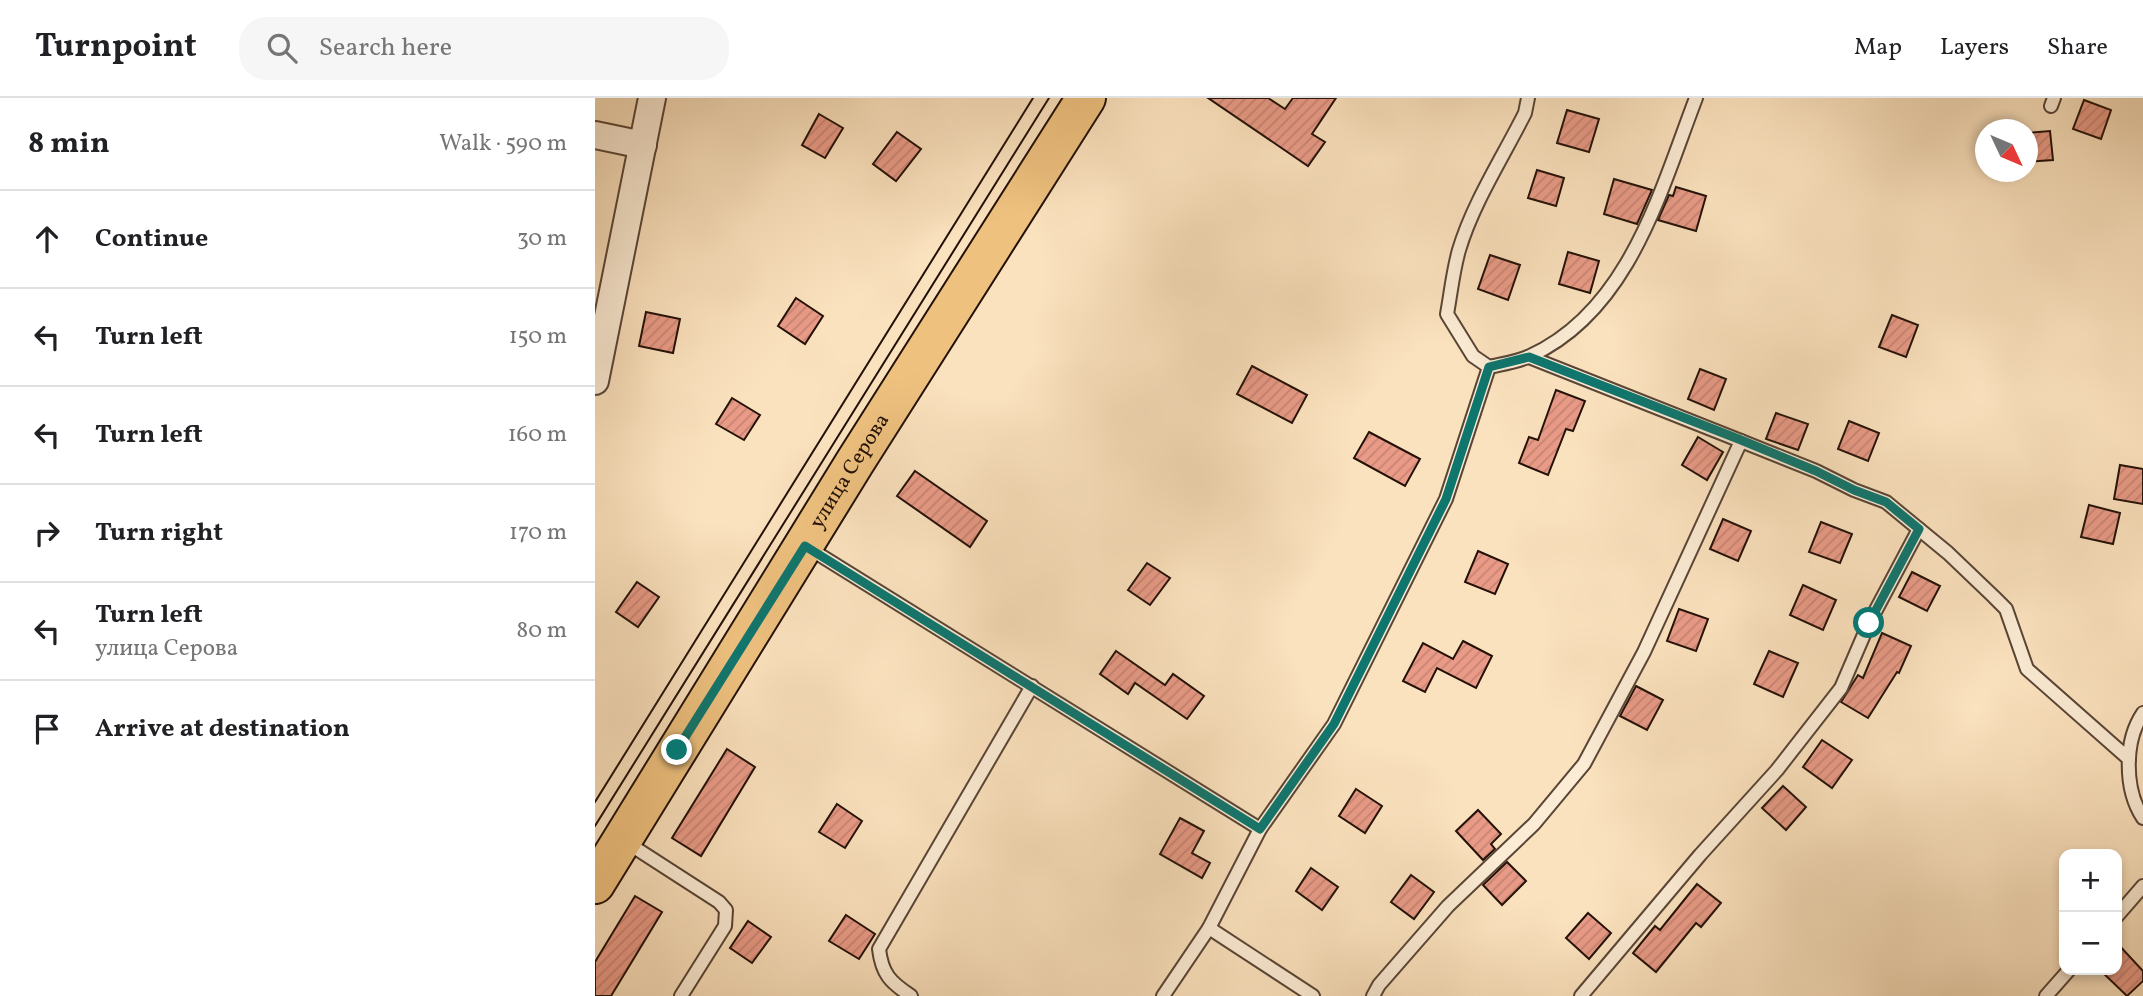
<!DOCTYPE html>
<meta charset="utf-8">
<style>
body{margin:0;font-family:Vollkorn,serif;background:#f6f6f6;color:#202124}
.controls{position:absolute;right:21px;bottom:21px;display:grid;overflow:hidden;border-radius:14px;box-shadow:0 4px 10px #0003}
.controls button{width:63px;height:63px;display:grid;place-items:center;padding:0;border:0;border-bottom:2px solid #e0e0e0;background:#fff;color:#202124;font:35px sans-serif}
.compass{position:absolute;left:1380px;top:21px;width:63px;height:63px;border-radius:50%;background:#fff;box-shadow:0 4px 10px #0003;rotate:134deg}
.stop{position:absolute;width:21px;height:21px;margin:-16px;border:5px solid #0f766e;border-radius:50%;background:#fff}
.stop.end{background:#0f766e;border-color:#fff;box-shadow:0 2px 7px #0008}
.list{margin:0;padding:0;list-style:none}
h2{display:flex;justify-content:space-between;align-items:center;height:91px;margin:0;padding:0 28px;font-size:30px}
h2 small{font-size:23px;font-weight:400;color:#757577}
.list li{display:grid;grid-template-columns:46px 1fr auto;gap:21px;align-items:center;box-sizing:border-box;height:98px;padding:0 28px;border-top:2px solid #e0e0e0}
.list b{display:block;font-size:26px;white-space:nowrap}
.list p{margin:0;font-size:23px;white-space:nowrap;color:#757577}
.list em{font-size:23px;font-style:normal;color:#757577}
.icon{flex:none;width:38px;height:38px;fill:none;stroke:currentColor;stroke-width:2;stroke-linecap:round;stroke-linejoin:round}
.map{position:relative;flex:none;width:1548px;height:898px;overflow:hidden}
header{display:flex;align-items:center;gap:42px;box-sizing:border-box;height:98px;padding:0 35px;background:#fff;border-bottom:2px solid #e0e0e0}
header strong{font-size:33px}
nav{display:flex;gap:38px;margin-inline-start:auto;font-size:24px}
.search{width:490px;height:63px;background:#f6f6f6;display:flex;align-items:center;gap:18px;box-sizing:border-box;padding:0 24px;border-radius:28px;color:#757577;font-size:26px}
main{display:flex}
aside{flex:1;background:#fff}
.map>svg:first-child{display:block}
.building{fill:url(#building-hatch);stroke:#231108;stroke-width:2}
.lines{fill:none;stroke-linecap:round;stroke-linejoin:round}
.service-casing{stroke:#594536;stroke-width:16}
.minor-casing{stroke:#594536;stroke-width:30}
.primary-casing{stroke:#231108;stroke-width:42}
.service{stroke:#fcecd5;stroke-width:12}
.minor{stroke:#fcecd5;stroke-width:26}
.primary{stroke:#eec17f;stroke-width:38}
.tram{stroke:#231108;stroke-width:2}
.route{stroke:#0f766e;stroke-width:9}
.labels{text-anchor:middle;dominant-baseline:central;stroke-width:5;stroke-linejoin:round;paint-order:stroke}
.street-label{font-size:21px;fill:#231108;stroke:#fcecd5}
</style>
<header>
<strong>Turnpoint</strong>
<div class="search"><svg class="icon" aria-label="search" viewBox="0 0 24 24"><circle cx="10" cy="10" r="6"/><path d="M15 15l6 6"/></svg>Search here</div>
<nav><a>Map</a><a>Layers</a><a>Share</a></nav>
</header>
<main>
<aside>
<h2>8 min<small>Walk · 590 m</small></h2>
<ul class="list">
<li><svg class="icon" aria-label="ahead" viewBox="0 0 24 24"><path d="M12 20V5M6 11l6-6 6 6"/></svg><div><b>Continue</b></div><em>30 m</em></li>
<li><svg class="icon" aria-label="left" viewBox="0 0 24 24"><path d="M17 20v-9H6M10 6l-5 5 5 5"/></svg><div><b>Turn left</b></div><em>150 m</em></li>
<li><svg class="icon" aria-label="left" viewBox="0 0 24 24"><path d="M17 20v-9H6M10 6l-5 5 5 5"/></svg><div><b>Turn left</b></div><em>160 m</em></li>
<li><svg class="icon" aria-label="right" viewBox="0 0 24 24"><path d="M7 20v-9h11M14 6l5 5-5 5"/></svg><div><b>Turn right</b></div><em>170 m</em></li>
<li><svg class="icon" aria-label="left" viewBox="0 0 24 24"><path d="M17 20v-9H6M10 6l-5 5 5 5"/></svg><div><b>Turn left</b><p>улица Серова</p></div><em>80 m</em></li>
<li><svg class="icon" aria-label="arrive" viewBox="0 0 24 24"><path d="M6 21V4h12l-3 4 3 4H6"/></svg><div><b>Arrive at destination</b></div></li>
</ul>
</aside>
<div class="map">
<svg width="1548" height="898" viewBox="0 0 1548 898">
<defs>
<pattern id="building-hatch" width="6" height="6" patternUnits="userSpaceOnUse" patternTransform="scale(1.75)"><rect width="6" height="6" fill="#e99b87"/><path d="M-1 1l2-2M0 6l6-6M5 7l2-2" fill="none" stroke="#c88473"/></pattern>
</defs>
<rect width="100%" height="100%" fill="#fbe2be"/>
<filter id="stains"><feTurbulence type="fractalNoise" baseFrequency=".00286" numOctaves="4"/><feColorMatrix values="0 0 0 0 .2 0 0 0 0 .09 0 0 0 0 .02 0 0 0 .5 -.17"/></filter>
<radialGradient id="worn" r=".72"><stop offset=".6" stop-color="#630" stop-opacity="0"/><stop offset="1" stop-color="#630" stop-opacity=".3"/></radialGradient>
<g class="building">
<path d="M613 0H673L690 11 698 0H741L717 36 730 44 713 68Z"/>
<path d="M1489 2 1516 12 1506 41 1478 31Z"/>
<path d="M972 12 1004 21 994 54 962 45Z"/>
<path d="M224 16 248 30 230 60 207 47Z"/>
<path d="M1455 33 1458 62 1432 64V35Z"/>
<path d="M302 34 326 51 301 83 278 66Z"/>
<path d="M942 72 969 80 961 108 933 100Z"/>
<path d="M1019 81 1057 92 1042 126 1009 116Z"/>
<path d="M1081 89 1111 98 1101 133 1063 122 1074 97 1078 98Z"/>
<path d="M973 154 1004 163 995 195 964 186Z"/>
<path d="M895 157 925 167 913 202 883 191Z"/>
<path d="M201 200 228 218 210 246 183 228Z"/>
<path d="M51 214 85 221 78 255 44 248Z"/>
<path d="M1297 217 1323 227 1311 259 1284 249Z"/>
<path d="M657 268 712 297 697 325 642 296Z"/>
<path d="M1105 271 1131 281 1119 312 1093 301Z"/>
<path d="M961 292 990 303 978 333 971 331 953 377 924 365 934 339 943 342Z"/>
<path d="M137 300 165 317 149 342 121 326Z"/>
<path d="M1181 315 1213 326 1203 352 1171 341Z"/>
<path d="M1254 323 1284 335 1273 363 1243 351Z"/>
<path d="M774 334 825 361 810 388 759 360Z"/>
<path d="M1103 339 1128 354 1112 382 1087 367Z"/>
<path d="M1525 367 1548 371V406L1519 401Z"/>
<path d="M320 373 392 423 375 449 302 398Z"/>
<path d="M1494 407 1525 415 1518 446 1486 439Z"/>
<path d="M1128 421 1156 433 1143 463 1115 451Z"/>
<path d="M1226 424 1257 436 1245 465 1214 454Z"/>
<path d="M883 453 913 466 900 496 870 484Z"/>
<path d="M552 465 575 480 555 507 533 492Z"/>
<path d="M1317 474 1345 488 1332 513 1304 499Z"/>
<path d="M42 484 64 499 43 529 21 514Z"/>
<path d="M1208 487 1241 502 1228 532 1195 517Z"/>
<path d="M1084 511 1113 521 1101 553 1072 543Z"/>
<path d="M1287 535 1316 548 1304 575 1302 574 1273 620 1246 604 1263 577 1268 580Z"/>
<path d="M868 543 897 558 881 590 842 570 830 594 808 583 828 545 858 561Z"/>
<path d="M521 553 570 587 578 576 609 598 592 621 540 585 533 596 505 576Z"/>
<path d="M1174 553 1203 565 1188 599 1159 586Z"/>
<path d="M1041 588 1068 602 1052 632 1025 618Z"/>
<path d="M1227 642 1257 662 1237 690 1208 669Z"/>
<path d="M132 651 160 669 106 758 77 740Z"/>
<path d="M1188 688 1211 709 1191 732 1167 710Z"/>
<path d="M761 691 787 708 770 735 744 718Z"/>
<path d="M242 706 267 723 250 750 224 734Z"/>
<path d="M883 712 906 736 896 746 900 751 888 762 861 733Z"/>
<path d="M585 720 609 733 597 755 615 765 607 780 565 756Z"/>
<path d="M912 764 931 783 907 807 888 787Z"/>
<path d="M716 770 743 789 727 812 701 793Z"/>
<path d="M816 777 839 794 819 821 796 804Z"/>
<path d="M1102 786 1126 805 1106 829 1101 825 1061 874 1038 855 1060 828 1065 832Z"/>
<path d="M40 798 67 814 16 898H0V864Z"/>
<path d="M993 815 1016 835 994 861 971 840Z"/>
<path d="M251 817 280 836 264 861 234 843Z"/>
<path d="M153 823 176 839 157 865 135 850Z"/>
<path d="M1522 845 1548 873V883L1532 898 1505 872H1522Z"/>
</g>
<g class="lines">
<g class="service-casing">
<g id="service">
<path d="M1456 8 1459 0"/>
<path d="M934 259 1146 343 1221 373 1259 392 1291 404 1353 455 1399 499 1411 511 1432 571 1534 661"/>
<path d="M894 269C907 266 922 264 935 258 1034 213 1065 94 1101 0"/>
<path d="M212 449 665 731 614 830 568 898"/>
<path d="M1548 615C1529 643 1529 691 1548 720"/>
<path d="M665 731 739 626 851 401 894 269 878 258 852 216C856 194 858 173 864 152 878 105 908 59 930 15L933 0"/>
<path d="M31 744 124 804 131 812 130 828 86 898"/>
<path d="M1522 818 1548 788"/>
<path d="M614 830 718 898"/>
<path d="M316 898C295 884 287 876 284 851L437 588"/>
<path d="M778 898 784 887 853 808 939 726 989 666 1049 554 1146 343"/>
<path d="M986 898 1105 757 1182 672 1246 590 1274 525 1324 431"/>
<path d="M1451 898 1474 872"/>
</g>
</g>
<g class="minor-casing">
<g id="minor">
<path d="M0 37 48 47"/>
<path d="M0 283 57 0"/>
</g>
</g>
<g class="primary-casing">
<g id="primary">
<path id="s1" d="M0 786 260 364 491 0"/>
</g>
</g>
<use href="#service" class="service"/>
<use href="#minor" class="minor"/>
<use href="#primary" class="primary"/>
<g class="tram">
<path d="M0 704 438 0"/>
<path d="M0 728 454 0"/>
</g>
</g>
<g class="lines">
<path class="route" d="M82 652 210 448 665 731 739 626 851 401 894 269 934 259 1146 342 1221 373 1259 392 1291 404 1324 431 1274 525"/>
</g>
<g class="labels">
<g class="street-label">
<text stroke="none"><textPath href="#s1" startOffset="485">улица Серова</textPath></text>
</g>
</g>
<rect width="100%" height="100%" filter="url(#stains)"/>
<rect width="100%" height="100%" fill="url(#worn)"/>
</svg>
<div class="controls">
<button>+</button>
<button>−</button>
</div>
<svg class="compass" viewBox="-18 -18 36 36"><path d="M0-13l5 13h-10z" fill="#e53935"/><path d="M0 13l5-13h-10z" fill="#757577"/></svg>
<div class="stop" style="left:1274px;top:525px"></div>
<div class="stop end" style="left:82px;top:652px"></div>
</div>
</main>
